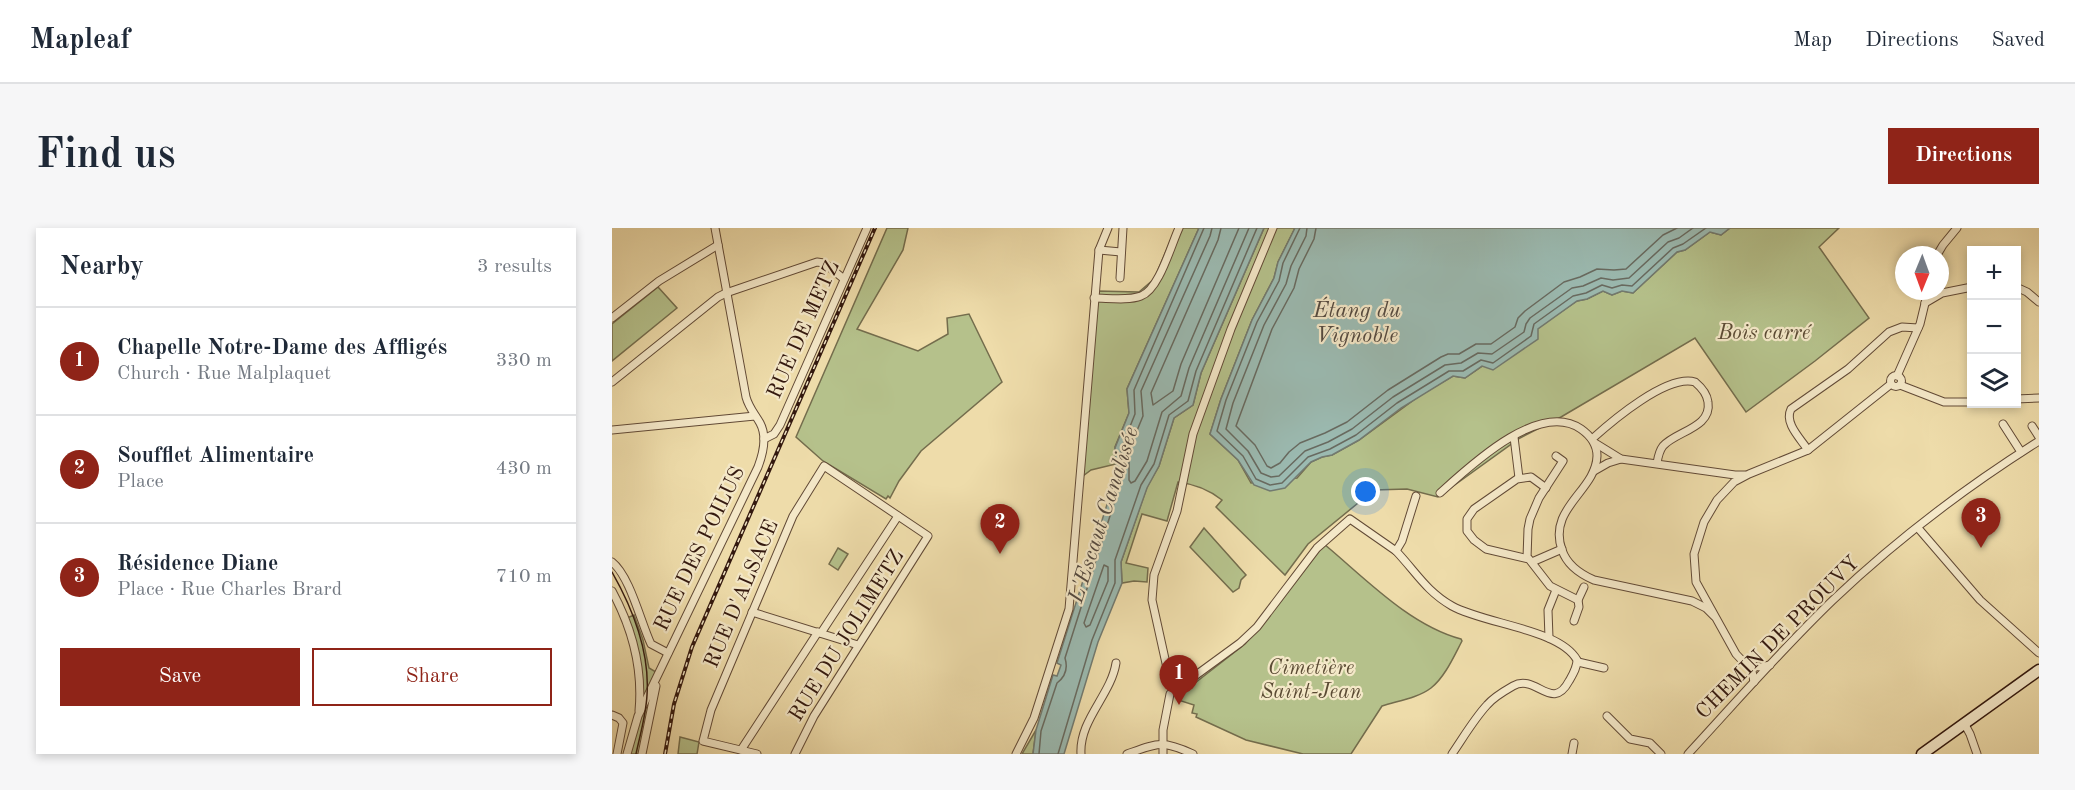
<!DOCTYPE html>
<meta charset="utf-8">
<style>
body{margin:0;font-family:"Old Standard TT",serif;background:#f6f6f7;color:#1f2937}
.controls{position:absolute;right:18px;top:18px;display:grid;overflow:hidden;border-radius:0px;box-shadow:0 3px 9px #0003}
.controls button{width:54px;height:54px;display:grid;place-items:center;padding:0;border:0;border-bottom:2px solid #e0e1e3;background:#fff;color:#1f2937;font:30px sans-serif}
.compass{position:absolute;left:1283px;top:18px;width:54px;height:54px;border-radius:50%;background:#fff;box-shadow:0 3px 9px #0003;rotate:181deg}
.you{position:absolute;left:754px;top:264px;width:21px;height:21px;margin:-15px;border:4px solid #fff;border-radius:50%;background:#1a73e8;box-shadow:0 0 0 9px #1a73e833}
.badge{display:grid;place-items:center;width:39px;height:39px;border-radius:50%;background:#8f2418;color:#fff;font-size:20px;font-weight:700}
.pin{position:absolute;translate:-50% -50px;filter:drop-shadow(0 2px 3px #0008)}
.pin::after{content:'';position:absolute;top:32px;width:21px;height:18px;background:inherit;clip-path:polygon(0 0,100% 0,50% 100%)}
.list{margin:0;padding:0;list-style:none}
h2{display:flex;justify-content:space-between;align-items:center;height:78px;margin:0;padding:0 24px;font-size:26px}
h2 small{font-size:20px;font-weight:400;color:#747a83}
.list li{display:grid;grid-template-columns:39px 1fr auto;gap:18px;align-items:center;box-sizing:border-box;height:108px;padding:0 24px;border-top:2px solid #e0e1e3}
.list b{display:block;font-size:22px;white-space:nowrap}
.list p{margin:0;font-size:20px;white-space:nowrap;color:#747a83}
.list em{font-size:20px;font-style:normal;color:#747a83}
.actions{display:flex;gap:12px;padding:18px 24px}
.actions a{flex:1;padding:14px 0;border:2px solid #8f2418;border-radius:0px;text-align:center;font-size:21px;color:#8f2418}
.actions .main{background:#8f2418;color:#fff}
.icon{flex:none;width:33px;height:33px;fill:none;stroke:currentColor;stroke-width:2;stroke-linecap:round;stroke-linejoin:round}
.map{position:relative;flex:none;width:1427px;height:526px;overflow:hidden;border-radius:0px}
header{display:flex;align-items:center;gap:36px;box-sizing:border-box;height:84px;padding:0 30px;background:#fff;border-bottom:2px solid #e0e1e3}
header strong{font-size:28px}
nav{display:flex;gap:33px;margin-inline-start:auto;font-size:21px}
.intro{display:flex;align-items:center;justify-content:space-between;box-sizing:border-box;height:144px;padding:0 36px}
h1{margin:0;font-size:42px}
.button{padding:15px 27px;border-radius:0px;background:#8f2418;color:#fff;font-size:21px;font-weight:700}
main{display:flex;gap:36px;padding:0 36px}
aside{flex:1;background:#fff;border-radius:0px;box-shadow:0 3px 9px #0003}
.map>svg:first-child{display:block}
.green{fill:#b5c18b;stroke:#746d4d;stroke-width:1.5}
.water{fill:#9bbab1;stroke:#727a70;stroke-width:1.5}
.lines{fill:none;stroke-linecap:round;stroke-linejoin:round}
.shore{stroke:#686a60;stroke-width:1.5}
.minor-casing{stroke:#624a36;stroke-width:9}
.secondary-casing{stroke:#34190f;stroke-width:13}
.minor{stroke:#f4e8c8;stroke-width:7}
.secondary{stroke:#f4e8c8;stroke-width:10}
.tram{stroke:#34190f;stroke-width:1.5}
.rail-casing{stroke:#34190f;stroke-width:4}
.rail{stroke:#f4e8c8;stroke-width:1.5;stroke-dasharray:4.5;stroke-linecap:butt}
.labels{text-anchor:middle;dominant-baseline:central;stroke-width:4.5;stroke-linejoin:round;paint-order:stroke}
.street-label{font-size:21px;fill:#34190f;stroke:#f4e8c8}
.park-label{font-size:21px;font-style:italic;fill:#5b4b34;stroke:#f4e8c8}
.water-label{font-size:22px;font-style:italic;fill:#534940;stroke:#f4e8c8}
</style>
<header>
<strong>Mapleaf</strong>
<nav><a>Map</a><a>Directions</a><a>Saved</a></nav>
</header>
<div class="intro"><h1>Find us</h1><a class="button">Directions</a></div>
<main>
<aside>
<h2>Nearby<small>3 results</small></h2>
<ul class="list">
<li><span class="badge">1</span><div><b>Chapelle Notre-Dame des Affligés</b><p>Church · Rue Malplaquet</p></div><em>330 m</em></li>
<li><span class="badge">2</span><div><b>Soufflet Alimentaire</b><p>Place</p></div><em>430 m</em></li>
<li><span class="badge">3</span><div><b>Résidence Diane</b><p>Place · Rue Charles Brard</p></div><em>710 m</em></li>
</ul>
<div class="actions"><a class="main">Save</a><a>Share</a></div>
</aside>
<div class="map">
<svg width="1427" height="526" viewBox="0 0 1427 526">
<rect width="100%" height="100%" fill="#eedcaa"/>
<filter id="stains"><feTurbulence type="fractalNoise" baseFrequency=".00333" numOctaves="4"/><feColorMatrix values="0 0 0 0 .2 0 0 0 0 .09 0 0 0 0 .02 0 0 0 .5 -.17"/></filter>
<radialGradient id="worn" r=".72"><stop offset=".6" stop-color="#630" stop-opacity="0"/><stop offset="1" stop-color="#630" stop-opacity=".3"/></radialGradient>
<g class="green">
<path d="M275 0H296L291 22 245 101 306 123 336 106 335 90 357 86 390 154 309 223 287 253 278 270 276 268 274 271 211 233 184 209Z"/>
<path d="M564 0H587L515 161 517 185 503 219 504 236 479 242 471 248 486 63 527 64 542 51Z"/>
<path d="M652 0H683L666 34 662 50 640 92 609 171 598 206 626 232 639 255 685 250 699 234 710 229 720 227 747 212 810 166 841 148 853 150 965 73 975 71 991 63 1000 67 1010 63 1021 65 1065 24 1073 22 1098 4 1109 7 1118 0H1227L1207 19 1257 90 1203 133 1134 184 1083 110 949 189 908 210 826 269 795 261 762 262 696 316 673 347 604 279 610 272C596 261 583 256 566 254L555 293 530 286 514 335 536 340 535 354 522 353 510 355 509 334 535 259 547 238 562 190 581 177 589 145Z"/>
<path d="M46 59 65 80 0 133V96Z"/>
<path d="M592 300 634 347 629 352 627 360 621 364 578 319Z"/>
<path d="M712 316C753 350 797 397 849 411L850 413C842 428 833 449 819 460 806 470 785 473 770 478L739 526H691L634 512 584 489 585 486 580 485 582 477 566 472 565 469 633 416 665 378Z"/>
<path d="M226 320 236 326 226 342 217 336Z"/>
<path d="M22 387 31 412 37 440 44 444 29 477 15 390Z"/>
<path d="M42 456 28 526H17L22 507Z"/>
<path d="M424 502 421 526H410Z"/>
<path d="M68 509 87 514 85 526H66Z"/>
</g>
<g class="water">
<path d="M587 0H652L589 145 581 177 562 190 547 238 535 260 509 334 510 355 486 414 452 526H421L424 502 441 447 445 448 449 437 445 435 504 248 503 220 517 185 515 161Z"/>
<path d="M683 0H1118L1109 7 1098 4 1073 22 1065 24 1021 65 1010 63 1000 67 991 63 975 71 965 73 926 101V111L881 142 870 138 853 150 841 148 789 180 747 212 720 227 710 229 699 234 673 260 658 263 642 257 626 232 598 206 609 171 640 92 662 50 666 34Z"/>
</g>
<g class="lines">
<g class="shore">
<path d="M600 0 598 8 529 163 531 188 517 222V252L519 255 523 253 535 233 550 184 569 168 577 140 637 0"/>
<path d="M609 0 606 12 539 165 541 177 561 163 569 136 627 0"/>
<path d="M688 0 671 35 667 53 645 94 614 172 605 203 631 228 644 251 658 257 670 255 696 229 718 221 744 207 785 175 837 143H851L869 132 881 135 919 108 922 96 961 68 974 65 990 57 1000 60 1010 57 1020 58 1061 20 1071 16 1094 0"/>
<path d="M695 0 694 8 679 38 674 56 652 97 621 175 614 201 636 223 649 245 659 249 667 248 693 223 716 214 740 201 781 169 833 137 849 135 866 125 880 126 912 104 914 96 918 90 960 60 971 58 989 50 1001 52 1017 50 1056 14 1067 10 1081 0"/>
<path d="M704 0 702 11 687 41 682 60 660 101 624 198 643 217 655 238 659 240 668 235 677 224 688 215 713 205 735 194 776 162 829 129 836 126H847L864 116H879L903 99 906 90 913 83 952 54 968 49 985 41 1002 42 1014 41 1051 7 1065 0"/>
<path d="M492 337 496 339V353L478 397 474 399 472 395Z"/>
<path d="M427 526 429 503 445 455C453 449 456 440 453 430L510 250 509 221 523 186 522 162 592 0"/>
<path d="M446 526 480 412 503 355V332L529 257 542 236 557 187 576 173 584 143 645 0"/>
</g>
<g class="minor-casing">
<g id="minor">
<path d="M487 22 509 24"/>
<path d="M1325 27 1331 17 1345 0"/>
<path d="M508 50 511 0"/>
<path d="M1404 59 1415 64 1427 74"/>
<path d="M482 70C496 70 516 73 529 68 547 62 559 17 567 0"/>
<path d="M1313 75 1330 65 1360 59"/>
<path d="M0 90 47 53 106 17"/>
<circle cx="1284" cy="153" r="5.5"/>
<path d="M1285 148 1308 96 1316 63"/>
<path d="M0 154 106 69 114 65 205 34 212 35 232 51"/>
<path d="M1288 157 1332 174H1360"/>
<path d="M1404 171 1427 170"/>
<path d="M1391 196 1409 224"/>
<path d="M1420 198 1427 209"/>
<path d="M0 202 143 188"/>
<path d="M902 209 907 250"/>
<path d="M152 211 162 206 168 197 255 0"/>
<path d="M980 211C1000 193 1055 146 1083 154 1089 159 1095 166 1096 174 1100 200 1064 203 1051 218 1047 223 1046 229 1045 235"/>
<path d="M983 215 1009 231 1123 247H1133"/>
<path d="M1196 222C1188 210 1172 195 1179 181L1236 141 1277 104 1290 99 1306 100"/>
<path d="M982 243 996 235 1009 231"/>
<path d="M934 260 919 249 905 251 862 281 855 291V303L862 312 874 321 917 331 938 358 966 372"/>
<path d="M828 265C858 238 927 172 969 201 979 208 985 216 985 228 984 263 935 280 950 322 955 337 968 346 982 352L1080 373 1094 380 1102 388"/>
<path d="M804 268 790 313 784 323C804 344 814 363 840 378 872 396 948 401 965 432 965 440 961 446 957 453 940 485 924 445 901 458 894 462 880 471 875 477 862 491 851 510 840 526"/>
<path d="M1306 300 1368 372 1427 425"/>
<path d="M915 330 916 301 918 291 927 270 951 233 944 228"/>
<path d="M0 334C18 348 29 395 39 416L56 425"/>
<path d="M920 334 950 321"/>
<path d="M0 363C20 400 31 440 27 483"/>
<path d="M140 384 246 417"/>
<path d="M962 393 967 379 966 372 972 359"/>
<path d="M209 405 286 288"/>
<path d="M937 410 936 382 944 362"/>
<path d="M966 434 992 440"/>
<path d="M1137 438 1149 439 1158 437"/>
<path d="M1142 454 1140 443 1124 426 1084 354 1082 326 1092 294 1105 272 1122 254 1137 246 1196 222 1279 156"/>
<path d="M559 458 540 372 542 347 565 283 581 206 619 101 661 0"/>
<path d="M565 461 628 415 645 399 705 320 738 291 784 323"/>
<path d="M0 487 7 490 11 495 5 526"/>
<path d="M995 488 1018 511 1038 515 1049 526"/>
<path d="M1352 495 1358 506 1365 526"/>
<path d="M129 522 206 404"/>
<path d="M15 526 26 488 146 239C151 226 155 208 148 195 143 186 137 180 134 169L103 0"/>
<path d="M30 526 44 458"/>
<path d="M145 526 91 513 99 482 181 288 212 238 316 308 202 488 183 526"/>
<path d="M404 526 422 490 457 381 487 22 496 0"/>
<path d="M469 526C467 492 499 467 504 435"/>
<path d="M515 526C546 515 550 512 581 526"/>
<path d="M551 526V502L558 466"/>
<path d="M960 526 962 515"/>
<path d="M1076 526C1124 474 1170 421 1221 372 1283 313 1354 259 1427 213"/>
</g>
</g>
<g class="secondary-casing">
<path id="secondary" d="M1310 526 1427 442"/>
</g>
<use href="#minor" class="minor"/>
<use href="#secondary" class="secondary"/>
<path class="tram" d="M0 344C21 381 38 424 35 467 34 487 28 507 24 526"/>
<g class="rail-casing">
<path id="rail" d="M53 526 62 476 80 419 263 0"/>
</g>
<use href="#rail" class="rail"/>
</g>
<g class="labels">
<g class="street-label">
<text transform="translate(192 102) rotate(-66)">RUE DE METZ</text>
<text transform="translate(88 321) rotate(-64)">RUE DES POILUS</text>
<text transform="translate(130 366) rotate(-67)">RUE D'ALSACE</text>
<text transform="translate(235 408) rotate(-58)">RUE DU JOLIMETZ</text>
<text transform="translate(1166 410) rotate(-45)">CHEMIN DE PROUVY</text>
</g>
<g class="park-label">
<text x="1152" y="105">Bois carré</text>
<text x="699" y="440">Cimetière<tspan x="699" dy="24">Saint-Jean</tspan></text>
</g>
<g class="water-label">
<text x="745" y="83">Étang du<tspan x="745" dy="25">Vignoble</tspan></text>
<text transform="translate(492 287) rotate(-72)">L'Escaut Canalisée</text>
</g>
</g>
<rect width="100%" height="100%" filter="url(#stains)"/>
<rect width="100%" height="100%" fill="url(#worn)"/>
</svg>
<div class="controls">
<button>+</button>
<button>−</button>
<button><svg class="icon" aria-label="layers" viewBox="0 0 24 24"><path d="M12 4l9 5-9 5-9-5zM3 14l9 5 9-5"/></svg></button>
</div>
<svg class="compass" viewBox="-18 -18 36 36"><path d="M0-13l5 13h-10z" fill="#e53935"/><path d="M0 13l5-13h-10z" fill="#747a83"/></svg>
<div class="you"></div>
<div class="pin badge" style="left:567px;top:477px">1</div>
<div class="pin badge" style="left:388px;top:326px">2</div>
<div class="pin badge" style="left:1369px;top:320px">3</div>
</div>
</main>
